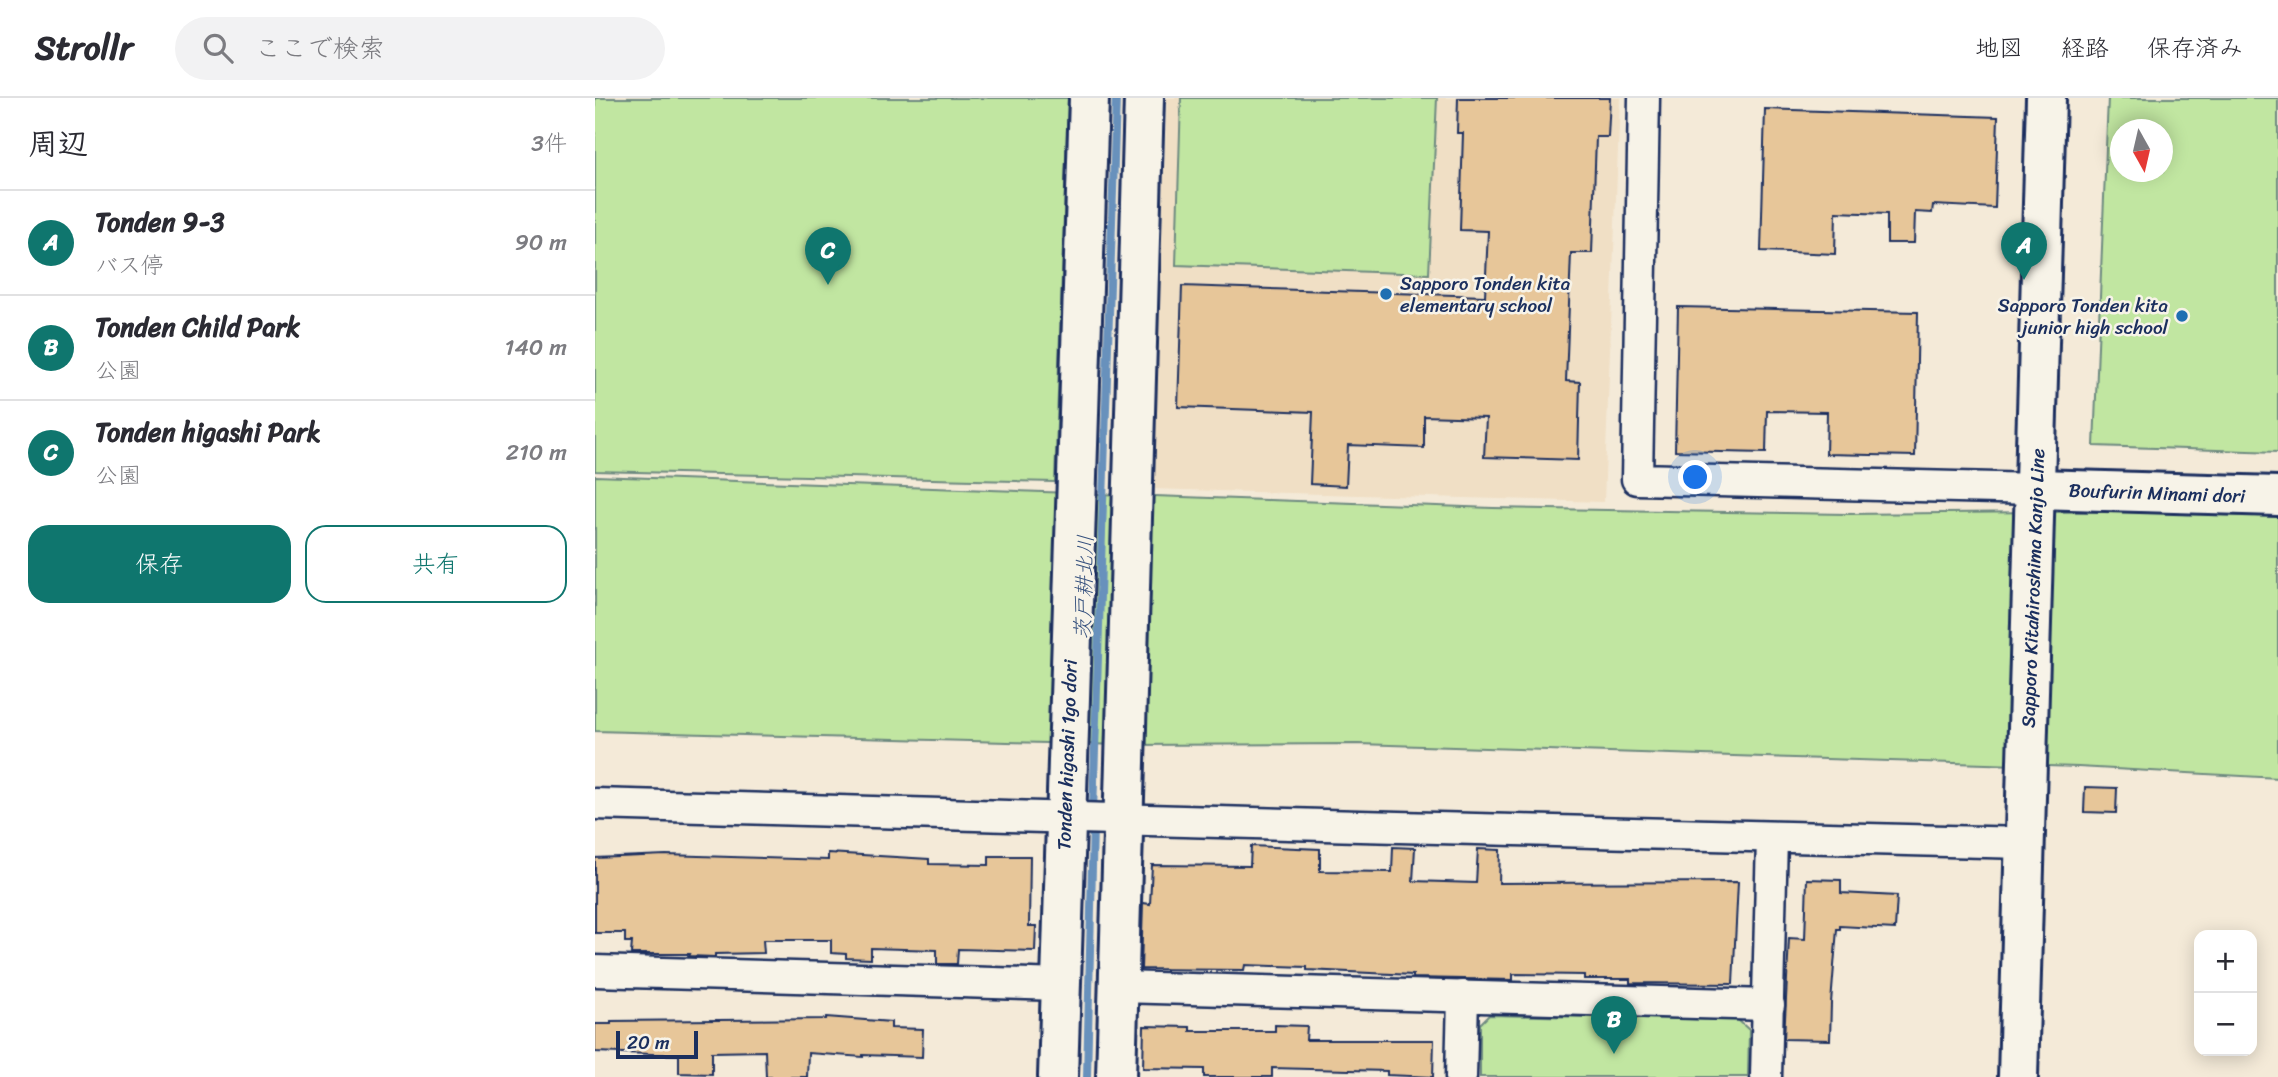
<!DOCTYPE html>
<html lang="ja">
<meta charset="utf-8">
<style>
body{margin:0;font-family:Sriracha,"Klee One",sans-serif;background:#f2f2f3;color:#2b2b33}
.controls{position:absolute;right:21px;bottom:21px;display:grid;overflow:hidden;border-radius:14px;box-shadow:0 4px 18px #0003}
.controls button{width:63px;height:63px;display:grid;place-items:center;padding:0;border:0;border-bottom:2px solid #e1e1e2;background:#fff;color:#2b2b33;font:35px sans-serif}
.compass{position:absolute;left:1515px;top:21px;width:63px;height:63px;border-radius:50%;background:#fff;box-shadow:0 4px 18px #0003;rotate:172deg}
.scale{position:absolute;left:21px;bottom:18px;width:82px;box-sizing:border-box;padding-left:7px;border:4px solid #1b2f5e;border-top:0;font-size:19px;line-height:24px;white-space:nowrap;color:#1b2f5e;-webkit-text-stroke:5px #f7f3e8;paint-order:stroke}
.you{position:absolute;left:1101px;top:380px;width:24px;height:24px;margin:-18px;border:5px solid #fff;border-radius:50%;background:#1a73e8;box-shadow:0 0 0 10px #1a73e833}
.badge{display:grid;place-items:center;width:46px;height:46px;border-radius:50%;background:#0f766e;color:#fff;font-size:23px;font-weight:700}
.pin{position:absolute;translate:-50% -58px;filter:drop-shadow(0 2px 4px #0008)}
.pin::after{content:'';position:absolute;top:37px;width:24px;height:21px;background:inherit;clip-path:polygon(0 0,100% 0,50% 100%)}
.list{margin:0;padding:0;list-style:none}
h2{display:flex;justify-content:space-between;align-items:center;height:91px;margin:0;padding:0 28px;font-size:30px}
h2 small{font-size:23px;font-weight:400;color:#7c7c81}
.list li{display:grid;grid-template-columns:46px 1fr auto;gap:21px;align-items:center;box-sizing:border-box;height:105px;padding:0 28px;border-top:2px solid #e1e1e2}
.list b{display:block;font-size:26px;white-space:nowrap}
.list p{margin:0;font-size:23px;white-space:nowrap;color:#7c7c81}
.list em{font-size:23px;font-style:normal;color:#7c7c81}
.actions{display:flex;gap:14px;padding:21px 28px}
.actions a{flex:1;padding:16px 0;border:2px solid #0f766e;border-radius:21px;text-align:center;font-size:24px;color:#0f766e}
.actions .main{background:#0f766e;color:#fff}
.icon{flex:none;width:38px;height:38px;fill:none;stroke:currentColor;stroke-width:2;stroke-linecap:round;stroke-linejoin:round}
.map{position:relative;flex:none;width:1683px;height:979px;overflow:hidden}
header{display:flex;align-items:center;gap:42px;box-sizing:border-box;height:98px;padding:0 35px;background:#fff;border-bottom:2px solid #e1e1e2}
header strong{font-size:33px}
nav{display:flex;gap:38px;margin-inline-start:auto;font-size:24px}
.search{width:490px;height:63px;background:#f2f2f3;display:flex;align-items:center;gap:18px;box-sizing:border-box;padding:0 24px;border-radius:38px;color:#7c7c81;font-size:26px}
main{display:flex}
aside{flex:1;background:#fff}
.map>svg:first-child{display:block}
.built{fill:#f0dfc5}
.green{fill:#c1e6a1;stroke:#6e8a80;stroke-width:2;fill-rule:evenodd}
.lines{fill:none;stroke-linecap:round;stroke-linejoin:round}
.stream{stroke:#6891bc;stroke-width:8}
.building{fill:#e7c699;stroke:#1b2f5e;stroke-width:2}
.street-casing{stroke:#1b2f5e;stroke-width:35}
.secondary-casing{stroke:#1b2f5e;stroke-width:44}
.primary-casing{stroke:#1b2f5e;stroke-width:44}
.street{stroke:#f7f3e8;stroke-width:30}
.secondary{stroke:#f7f3e8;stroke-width:38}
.primary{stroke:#f7f3e8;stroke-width:38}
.poi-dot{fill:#1f6fb2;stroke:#f7f3e8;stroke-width:2.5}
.labels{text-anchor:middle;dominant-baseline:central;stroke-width:5;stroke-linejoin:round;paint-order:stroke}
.poi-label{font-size:19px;fill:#1b2f5e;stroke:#f7f3e8;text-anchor:start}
.street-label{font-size:19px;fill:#1b2f5e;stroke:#f7f3e8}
.water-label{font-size:21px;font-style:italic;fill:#35507d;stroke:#f7f3e8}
</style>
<header>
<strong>Strollr</strong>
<div class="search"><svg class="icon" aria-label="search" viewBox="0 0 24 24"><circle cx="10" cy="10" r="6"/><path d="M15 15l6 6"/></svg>ここで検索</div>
<nav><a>地図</a><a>経路</a><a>保存済み</a></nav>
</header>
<main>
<aside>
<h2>周辺<small>3件</small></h2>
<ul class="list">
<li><span class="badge">A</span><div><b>Tonden 9-3</b><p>バス停</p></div><em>90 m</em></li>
<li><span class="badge">B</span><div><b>Tonden Child Park</b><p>公園</p></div><em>140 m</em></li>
<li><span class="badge">C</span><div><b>Tonden higashi Park</b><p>公園</p></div><em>210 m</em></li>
</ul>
<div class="actions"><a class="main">保存</a><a>共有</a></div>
</aside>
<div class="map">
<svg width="1683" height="979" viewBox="0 0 1683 979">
<rect width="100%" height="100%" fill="#f4ead8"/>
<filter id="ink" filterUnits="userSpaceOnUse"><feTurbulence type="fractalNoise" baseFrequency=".0143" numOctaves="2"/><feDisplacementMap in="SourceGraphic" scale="14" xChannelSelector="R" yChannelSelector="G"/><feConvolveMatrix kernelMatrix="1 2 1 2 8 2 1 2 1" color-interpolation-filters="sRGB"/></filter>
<g filter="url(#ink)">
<path class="built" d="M572 0H1025L1009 404 557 391Z"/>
<g class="green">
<path d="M0 0H473L460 384 0 373Z"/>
<path d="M586 0H842L834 176 581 167Z"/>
<path d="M1513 0H1683V354L1499 348ZM1526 32H1568V74H1526Z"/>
<path d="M0 378 898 410 1252 416 1563 413 1683 416V680L1483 669 763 646 528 647 0 633Z"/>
<path d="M894 917 1143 922 1154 932 1153 979H885V926Z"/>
</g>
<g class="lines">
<g class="stream">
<path d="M498 714 521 0"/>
<path d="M492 979 498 727"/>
</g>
</g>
<g class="building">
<path d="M863 0H1015L1013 39H1001L997 155H976L971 283 985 284 983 362 889 359 891 320 829 318V350L753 347 751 388 715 386 718 314 583 309 587 188 890 198 893 133 865 132 868 35H862Z"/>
<path d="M1170 11 1403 19 1400 110 1338 107 1337 115 1320 114 1319 145H1292V116L1241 114 1240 156 1166 153Z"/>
<path d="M1083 209 1323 214 1320 358 1231 356 1232 314 1172 313 1171 355 1080 353Z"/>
<path d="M1490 689 1522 690 1521 715 1489 714Z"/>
<path d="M656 748 725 751V773L797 774 798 749 820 750 818 783 881 785 883 751 905 752 904 785 1143 784 1138 886 1035 885V881H989V877L918 876V882L818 880V877L712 872V869L650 867 649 872 546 871 548 805 555 806 557 767 655 768Z"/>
<path d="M233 755 334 761V766L394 767V758H435L434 828H441L440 853 363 851 362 866H342V852L276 850V861L251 860V856L236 855V842H168L169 855 120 856V859L94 858 95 856H36L37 844H30V835H0V760L71 757 233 762Z"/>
<path d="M1212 781 1246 782V795L1302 798 1300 831 1245 828V831H1242L1236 905 1235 942 1189 941 1194 840 1210 841Z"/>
<path d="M231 919 296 924V930L328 931 327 959 268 957V959L213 955 212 979H171L170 953 117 954V976L84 975V957L0 954V926H16V923L231 921Z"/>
<path d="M680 927 712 928 711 942H839L838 979 792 977V973L677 970V979H609V971L548 970 549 928 595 929V933H680Z"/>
</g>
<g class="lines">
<g class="street-casing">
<g id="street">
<path d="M1049 0 1042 381 1441 391"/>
<path d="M0 706C477 718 953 736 1430 745"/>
<path d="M0 873 467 887"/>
<path d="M524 889 1174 907"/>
<path d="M866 979 868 898"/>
<path d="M1171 979 1177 740"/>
</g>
</g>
<g class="secondary-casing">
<g id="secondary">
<path d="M1441 391 1683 398"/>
<path d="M463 979 494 0"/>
<path d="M521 979 549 0"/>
</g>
</g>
<g class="primary-casing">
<path id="primary" d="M1423 979 1451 0"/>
</g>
<use href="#street" class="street"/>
<use href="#secondary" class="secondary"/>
<use href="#primary" class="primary"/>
</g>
</g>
<g class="poi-dot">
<circle cx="791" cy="196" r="7"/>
<circle cx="1587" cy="218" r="7"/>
</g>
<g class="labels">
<g class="poi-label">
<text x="805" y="185">Sapporo Tonden kita<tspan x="805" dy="22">elementary school</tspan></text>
<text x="1573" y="207" text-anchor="end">Sapporo Tonden kita<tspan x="1573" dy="22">junior high school</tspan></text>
</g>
<g class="street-label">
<text transform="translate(1562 395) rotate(2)">Boufurin Minami dori</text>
<text transform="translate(1438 490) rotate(-88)">Sapporo Kitahiroshima Kanjo Line</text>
<text transform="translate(472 657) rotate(-88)">Tonden higashi 1go dori</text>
</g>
<g class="water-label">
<text transform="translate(489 489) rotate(-88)">茨戸耕北川</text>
</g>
</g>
</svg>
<div class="controls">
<button>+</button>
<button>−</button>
</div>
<svg class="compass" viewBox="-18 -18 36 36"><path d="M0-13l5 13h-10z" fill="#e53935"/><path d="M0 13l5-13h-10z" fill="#7c7c81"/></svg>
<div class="scale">20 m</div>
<div class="you"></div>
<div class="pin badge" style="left:1429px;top:182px">A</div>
<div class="pin badge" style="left:1019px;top:956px">B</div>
<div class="pin badge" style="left:233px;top:187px">C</div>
</div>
</main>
